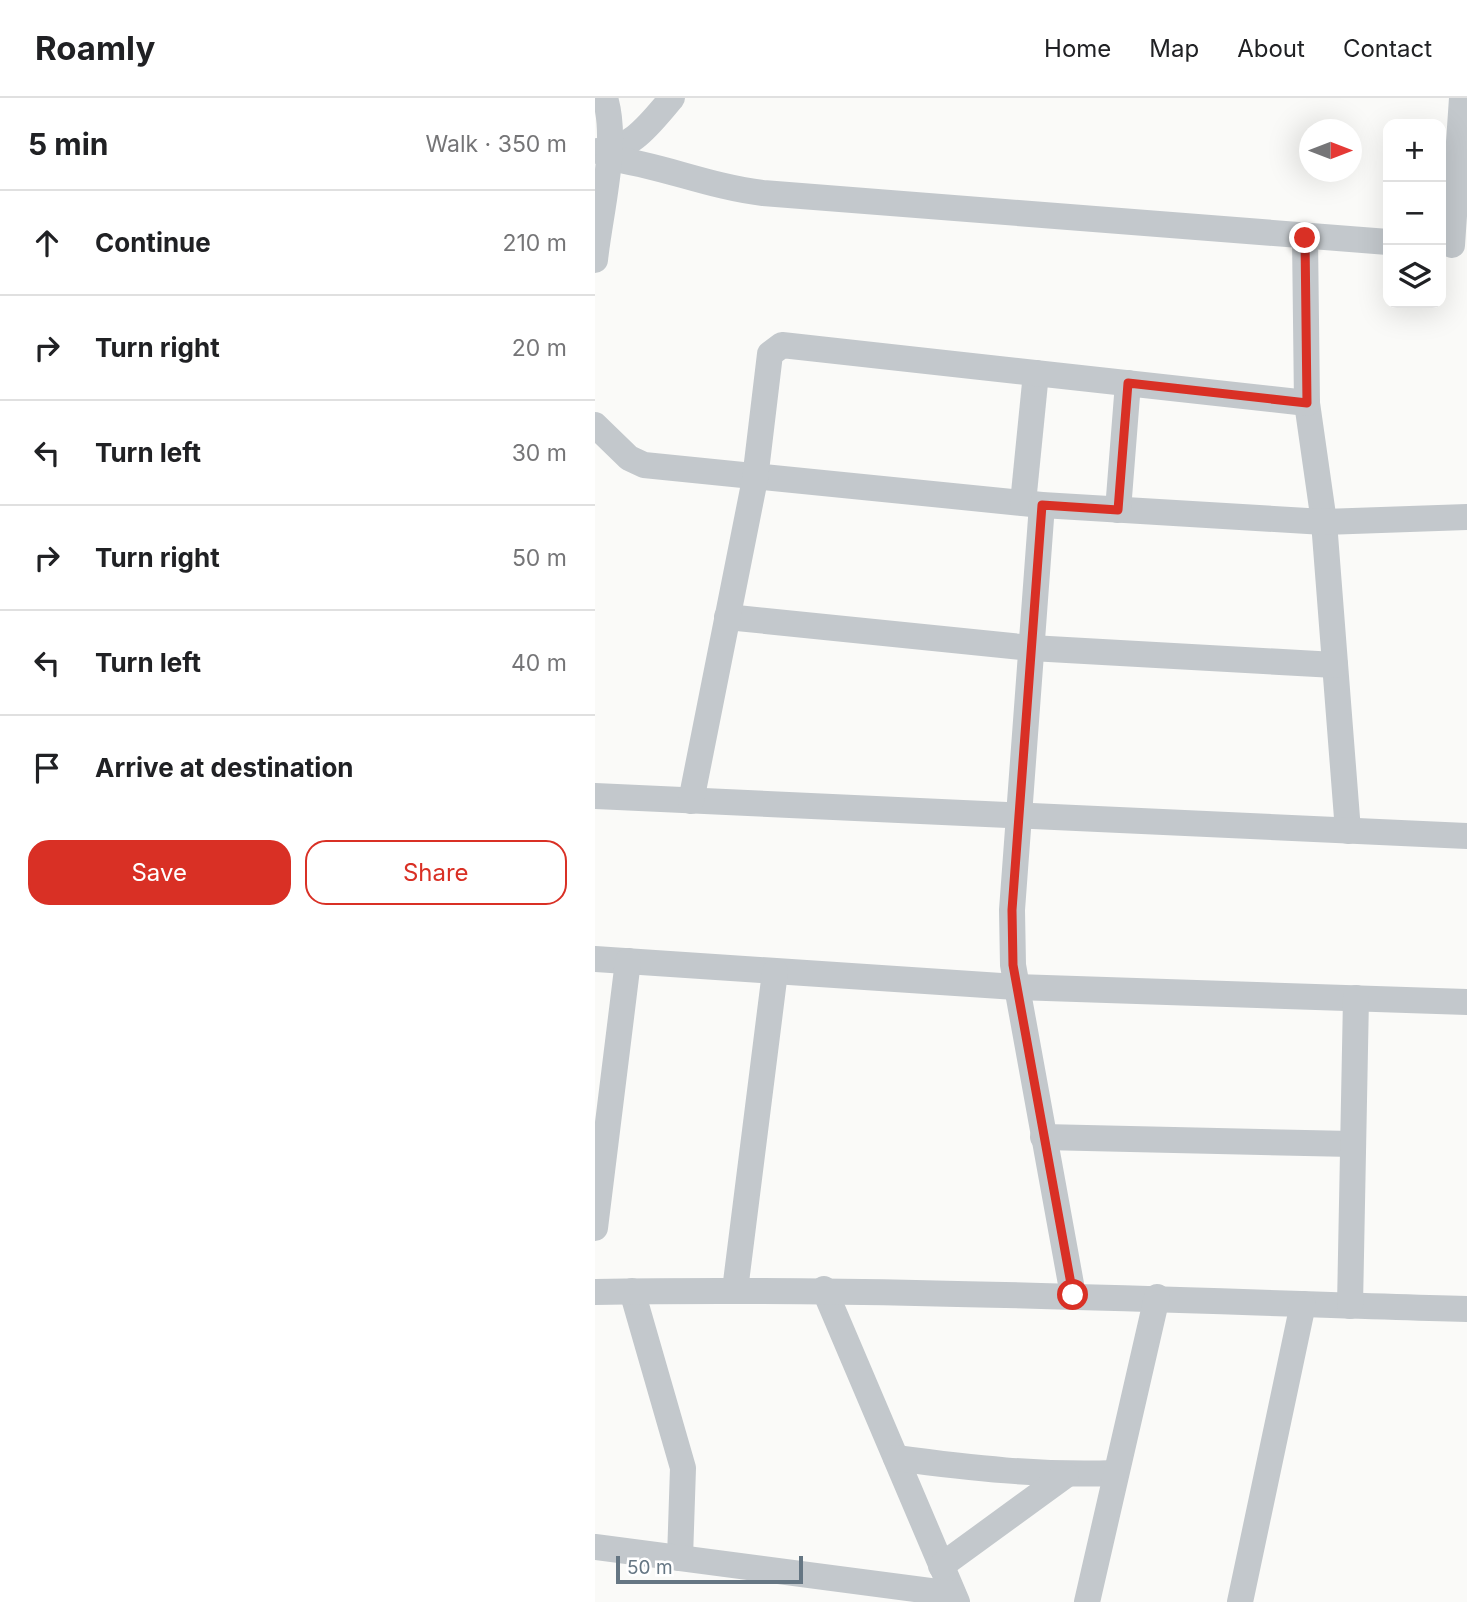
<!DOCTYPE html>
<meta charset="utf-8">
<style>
body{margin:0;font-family:Inter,sans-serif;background:#f6f6f6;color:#202124}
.controls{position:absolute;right:21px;top:21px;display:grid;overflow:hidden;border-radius:14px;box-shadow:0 7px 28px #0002}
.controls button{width:63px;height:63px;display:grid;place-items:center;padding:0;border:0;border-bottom:2px solid #e0e0e0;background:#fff;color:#202124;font:35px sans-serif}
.compass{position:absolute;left:704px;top:21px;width:63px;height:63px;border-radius:50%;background:#fff;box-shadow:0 7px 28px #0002;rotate:90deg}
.scale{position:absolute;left:21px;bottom:18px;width:187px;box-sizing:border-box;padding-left:7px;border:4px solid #657683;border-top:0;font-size:19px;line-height:24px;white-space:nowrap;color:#657683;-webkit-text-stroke:5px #fff;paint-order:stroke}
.stop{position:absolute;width:21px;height:21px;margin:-16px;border:5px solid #d93025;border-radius:50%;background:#fff}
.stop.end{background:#d93025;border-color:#fff;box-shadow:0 2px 7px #0008}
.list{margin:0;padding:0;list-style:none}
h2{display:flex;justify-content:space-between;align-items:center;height:91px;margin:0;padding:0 28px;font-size:30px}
h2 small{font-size:23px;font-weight:400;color:#757577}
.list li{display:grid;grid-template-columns:46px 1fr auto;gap:21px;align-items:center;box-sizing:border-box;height:105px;padding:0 28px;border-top:2px solid #e0e0e0}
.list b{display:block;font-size:26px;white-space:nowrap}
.list em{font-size:23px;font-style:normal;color:#757577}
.actions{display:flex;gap:14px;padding:21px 28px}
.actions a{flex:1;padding:16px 0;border:2px solid #d93025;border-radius:21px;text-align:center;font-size:24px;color:#d93025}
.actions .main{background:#d93025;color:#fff}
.icon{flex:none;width:38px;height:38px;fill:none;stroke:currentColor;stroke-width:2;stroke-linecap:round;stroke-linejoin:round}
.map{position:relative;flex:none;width:872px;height:1504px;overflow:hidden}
header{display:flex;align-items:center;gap:42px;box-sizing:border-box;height:98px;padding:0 35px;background:#fff;border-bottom:2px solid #e0e0e0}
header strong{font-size:33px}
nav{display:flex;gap:38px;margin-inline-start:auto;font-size:24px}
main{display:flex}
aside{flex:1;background:#fff}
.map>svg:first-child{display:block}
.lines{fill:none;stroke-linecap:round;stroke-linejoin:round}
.street{stroke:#c3c8cc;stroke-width:26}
.route{stroke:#d93025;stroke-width:9}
</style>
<header>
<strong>Roamly</strong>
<nav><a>Home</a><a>Map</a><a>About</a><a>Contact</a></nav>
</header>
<main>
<aside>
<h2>5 min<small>Walk · 350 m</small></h2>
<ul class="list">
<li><svg class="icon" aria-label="ahead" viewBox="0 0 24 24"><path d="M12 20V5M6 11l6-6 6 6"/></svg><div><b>Continue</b></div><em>210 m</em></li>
<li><svg class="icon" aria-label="right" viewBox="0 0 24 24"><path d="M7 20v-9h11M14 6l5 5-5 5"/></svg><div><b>Turn right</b></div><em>20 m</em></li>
<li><svg class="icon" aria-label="left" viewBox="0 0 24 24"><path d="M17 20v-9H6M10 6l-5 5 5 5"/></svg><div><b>Turn left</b></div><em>30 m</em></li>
<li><svg class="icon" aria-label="right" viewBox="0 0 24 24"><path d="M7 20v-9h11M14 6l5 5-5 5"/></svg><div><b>Turn right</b></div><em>50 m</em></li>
<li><svg class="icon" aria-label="left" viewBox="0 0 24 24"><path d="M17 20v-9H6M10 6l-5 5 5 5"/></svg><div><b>Turn left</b></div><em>40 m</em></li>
<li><svg class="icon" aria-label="arrive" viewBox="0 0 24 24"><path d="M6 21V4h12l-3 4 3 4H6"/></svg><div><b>Arrive at destination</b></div></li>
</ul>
<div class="actions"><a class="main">Save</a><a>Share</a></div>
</aside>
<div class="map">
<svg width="872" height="1504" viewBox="0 0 872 1504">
<rect width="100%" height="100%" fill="#fafaf8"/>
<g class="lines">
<g class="street">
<path d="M2 53C36 54 57 23 77 0"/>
<path d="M13 60C66 67 115 89 168 95L793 144"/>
<path d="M710 140 712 305 729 424 753 733"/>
<path d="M857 147 867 0"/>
<path d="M0 162C5 114 24 45 10 0"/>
<path d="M0 327 34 360 49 367 447 407 729 424 872 419"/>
<path d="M428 405 441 275"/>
<path d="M447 407 417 812 418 867 478 1197"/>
<path d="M523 412 533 285"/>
<path d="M132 519 436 550 740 567"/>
<path d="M0 698 872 738"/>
<path d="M96 703 160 381 175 256 187 247 712 305"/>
<path d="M0 861 421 889 872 904"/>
<path d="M448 1039 757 1046"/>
<path d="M0 1130 33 863"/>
<path d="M229 1191 362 1504"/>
<path d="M140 1192 180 874"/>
<path d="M37 1193 88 1370 85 1460"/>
<path d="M0 1194C291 1189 581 1203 872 1211"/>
<path d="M755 1208 761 900"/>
<path d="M301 1360C375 1370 446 1378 521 1375"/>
<path d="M0 1449 358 1496"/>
<path d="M346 1468 471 1377"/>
<path d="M492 1504 562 1199"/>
<path d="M645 1504 708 1206"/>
</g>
</g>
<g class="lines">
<path class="route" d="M478 1197 418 867 417 812 447 407 523 412 533 285 712 305 710 140"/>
</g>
</svg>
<div class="controls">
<button>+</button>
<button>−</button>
<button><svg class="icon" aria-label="layers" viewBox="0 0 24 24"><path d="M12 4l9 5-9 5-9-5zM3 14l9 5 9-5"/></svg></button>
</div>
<svg class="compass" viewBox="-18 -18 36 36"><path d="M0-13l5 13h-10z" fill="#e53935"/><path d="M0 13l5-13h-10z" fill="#757577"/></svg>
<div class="scale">50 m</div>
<div class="stop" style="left:478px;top:1197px"></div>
<div class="stop end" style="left:710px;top:140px"></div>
</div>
</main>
